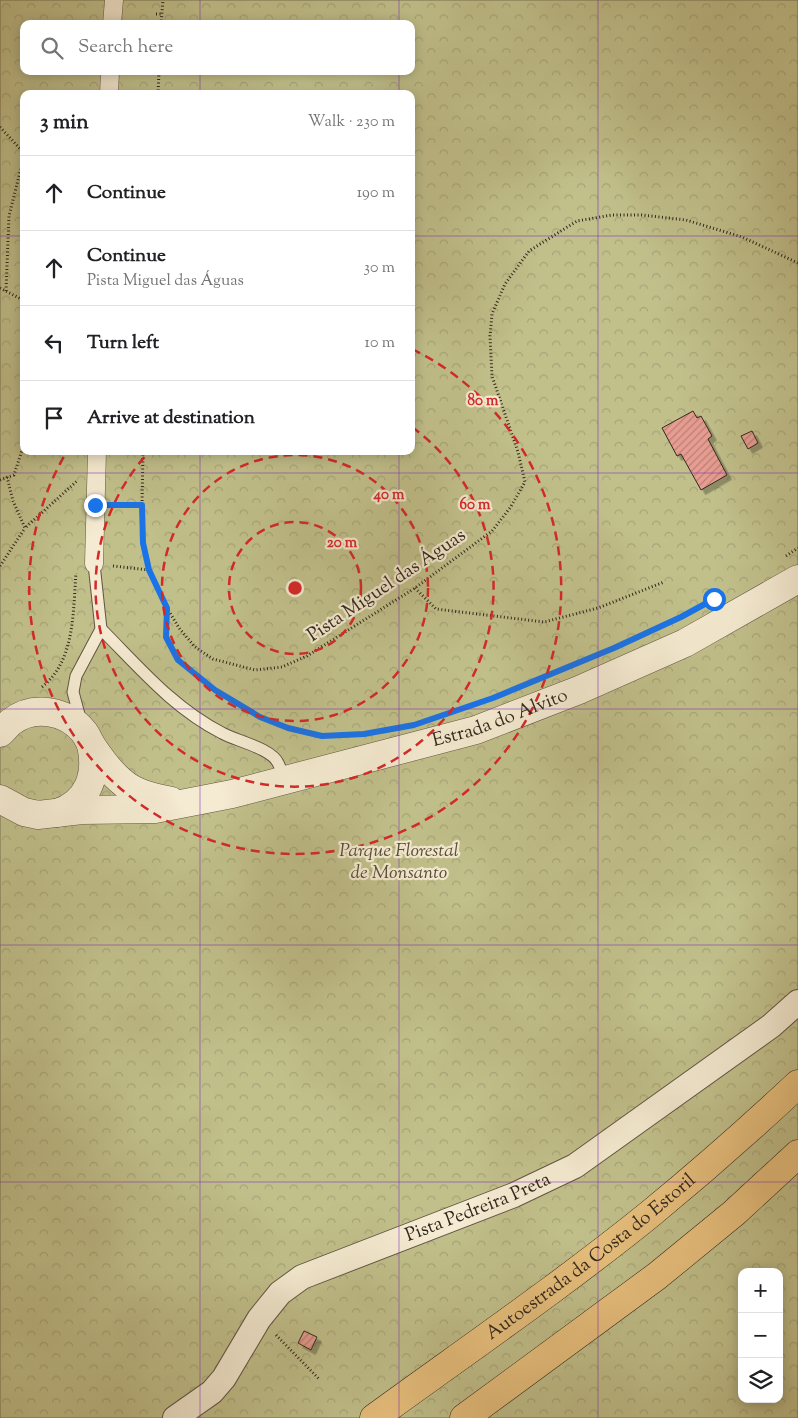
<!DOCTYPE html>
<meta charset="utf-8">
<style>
body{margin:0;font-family:"Sorts Mill Goudy",serif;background:#f6f6f6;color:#202124}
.controls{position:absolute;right:15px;bottom:15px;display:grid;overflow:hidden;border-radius:10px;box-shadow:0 2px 12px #0003}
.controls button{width:45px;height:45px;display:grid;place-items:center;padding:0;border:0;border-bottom:1px solid #e0e0e0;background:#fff;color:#202124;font:25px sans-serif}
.stop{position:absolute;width:15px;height:15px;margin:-11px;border:4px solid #1a73e8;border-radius:50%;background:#fff}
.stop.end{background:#1a73e8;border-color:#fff;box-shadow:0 1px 5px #0008}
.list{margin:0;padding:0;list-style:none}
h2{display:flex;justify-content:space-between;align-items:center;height:65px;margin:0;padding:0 20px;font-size:21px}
h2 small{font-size:16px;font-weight:400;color:#757577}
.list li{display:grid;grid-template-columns:32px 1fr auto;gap:15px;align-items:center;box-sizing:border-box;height:75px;padding:0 20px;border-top:1px solid #e0e0e0}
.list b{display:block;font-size:19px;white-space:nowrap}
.list p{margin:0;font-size:16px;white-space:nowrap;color:#757577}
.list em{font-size:16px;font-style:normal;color:#757577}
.icon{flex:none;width:28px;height:28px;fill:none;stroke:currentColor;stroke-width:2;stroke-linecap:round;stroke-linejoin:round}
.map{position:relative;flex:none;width:798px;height:1418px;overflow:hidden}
.search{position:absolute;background:#fff;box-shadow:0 2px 12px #0003;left:20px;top:20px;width:395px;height:55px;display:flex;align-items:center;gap:12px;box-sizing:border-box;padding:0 18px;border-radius:10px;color:#757577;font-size:19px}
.panel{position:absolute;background:#fff;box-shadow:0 2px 12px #0003;left:20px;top:90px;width:395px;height:365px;border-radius:10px}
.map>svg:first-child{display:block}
.park{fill:url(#park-crowns);stroke:#7a7454;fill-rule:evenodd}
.building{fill:url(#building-hatch);stroke:#32271d;filter:url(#shadow)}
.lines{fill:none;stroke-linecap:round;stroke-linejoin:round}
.service-casing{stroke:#625544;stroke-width:13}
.pedestrian-casing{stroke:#625544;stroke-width:19}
.minor-casing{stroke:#625544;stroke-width:26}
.tertiary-casing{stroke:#625544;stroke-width:29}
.motorway-casing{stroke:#32271d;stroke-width:29}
.path{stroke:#32271d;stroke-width:3;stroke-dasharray:1 2.5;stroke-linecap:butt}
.service{stroke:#f5ebd2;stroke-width:11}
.pedestrian{stroke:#f5ebd2;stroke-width:18}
.minor{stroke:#f5ebd2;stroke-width:24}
.tertiary{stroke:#f5ebd2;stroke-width:28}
.motorway{stroke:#e8c07d;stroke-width:28}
.route{stroke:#1a73e8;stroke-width:6}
.grid{fill:none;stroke:#7b2cbf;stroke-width:1;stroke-opacity:0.55}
.ring{fill:none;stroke:#d62828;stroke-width:2.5;stroke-dasharray:9 6}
.labels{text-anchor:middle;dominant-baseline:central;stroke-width:4.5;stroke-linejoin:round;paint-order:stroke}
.street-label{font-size:19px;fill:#32271d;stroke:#f5ebd2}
.park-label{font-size:19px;font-style:italic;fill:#564d38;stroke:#f5ebd2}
.centre{fill:#d62828;stroke:#f5ebd2;stroke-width:2.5}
.ring-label{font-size:15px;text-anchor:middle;font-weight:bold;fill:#d62828;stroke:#f5ebd2;stroke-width:4.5;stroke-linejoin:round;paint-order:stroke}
</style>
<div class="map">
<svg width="798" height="1418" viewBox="0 0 798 1418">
<defs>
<pattern id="park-crowns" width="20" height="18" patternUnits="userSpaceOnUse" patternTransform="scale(1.25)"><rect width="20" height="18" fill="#c1c08b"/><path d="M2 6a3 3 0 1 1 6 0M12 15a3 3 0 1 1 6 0" fill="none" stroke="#a6a578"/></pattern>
<pattern id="building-hatch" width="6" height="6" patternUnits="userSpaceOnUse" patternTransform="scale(1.25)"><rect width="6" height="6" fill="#e79d91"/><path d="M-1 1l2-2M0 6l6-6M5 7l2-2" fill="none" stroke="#bc8076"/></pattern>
<filter id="shadow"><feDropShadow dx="4.5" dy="4.5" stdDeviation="0" flood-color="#0004"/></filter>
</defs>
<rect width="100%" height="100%" fill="#f0e0ba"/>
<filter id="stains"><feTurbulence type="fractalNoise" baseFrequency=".004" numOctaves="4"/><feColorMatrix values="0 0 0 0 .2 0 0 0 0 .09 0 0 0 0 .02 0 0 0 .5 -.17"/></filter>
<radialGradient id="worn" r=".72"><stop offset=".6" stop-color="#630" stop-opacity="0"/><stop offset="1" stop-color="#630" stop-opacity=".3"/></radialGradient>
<path class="park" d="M0 0H798V1418H0ZM24 24H411V71H24ZM24 94H411V451H24ZM742 1272H779V1399H742Z"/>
<g class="building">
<path d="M693 411 697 418 701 416 712 436 708 439 727 475 701 490 681 454 677 456 662 428Z"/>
<path d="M752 431 758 443 748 449 741 436Z"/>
<path d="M304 1331 317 1337 311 1350 298 1343Z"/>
</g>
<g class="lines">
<g class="service-casing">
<g id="service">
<path d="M101 629C139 667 173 708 222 733 236 741 271 748 278 763 281 768 282 775 283 781"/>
<path d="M81 722 73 692 76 676 101 629 94 564"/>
</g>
</g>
<g class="pedestrian-casing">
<g id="pedestrian">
<path d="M112 24 114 0"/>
<path d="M109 94 110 71"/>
<path d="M94 564 97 451"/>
</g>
</g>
<g class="minor-casing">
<g id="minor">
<path id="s1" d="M175 1418 212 1392 224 1378 259 1319 280 1293 302 1277 514 1195 575 1166 771 1026 798 1002"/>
</g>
</g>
<g class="tertiary-casing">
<g id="tertiary">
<path d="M0 733C4 730 7 725 11 722 34 704 67 711 84 732 87 736 89 741 92 746 100 758 110 772 121 781 135 794 153 797 171 801"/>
<path id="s2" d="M0 799 24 812 38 815 82 810 155 809 232 794 476 730 579 690 685 643 798 579"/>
<path d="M57 813C88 803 98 775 91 745"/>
</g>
</g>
<g class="motorway-casing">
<g id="motorway">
<path id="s3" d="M374 1418C466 1351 561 1286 650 1214 701 1172 750 1129 798 1084"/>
<path d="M464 1418 657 1276 734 1213 798 1154"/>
</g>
</g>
<g class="path">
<path d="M156 14H162"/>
<path d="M161 24 163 0"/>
<path d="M158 94 159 71"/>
<path d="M0 127 24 153"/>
<path d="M0 288 21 299 24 309"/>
<path d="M6 291 9 216 24 156"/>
<path d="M143 451 142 505 143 543 149 570 167 608 179 628 195 647 213 659 255 670 282 667 307 656 415 588 492 531 510 508 525 482 518 452 492 376 490 336 492 314 505 284 529 251 577 221 612 215H642L686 220 742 237 798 263"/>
<path d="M7 477 13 501 25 528 77 481"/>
<path d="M0 480 14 475 24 444"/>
<path d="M115 505H142"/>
<path d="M786 556 798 548"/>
<path d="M0 566 25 528"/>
<path d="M113 566 149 570"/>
<path d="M415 588 436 609 544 622 598 608 664 582"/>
<path d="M167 608 166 637 178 660 215 690 260 717 288 728 322 736 353 735"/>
<path d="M42 687C75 661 73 612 76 573"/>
<path d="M276 1335 319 1379"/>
</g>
<use href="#service" class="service"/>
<use href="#pedestrian" class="pedestrian"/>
<use href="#minor" class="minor"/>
<use href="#tertiary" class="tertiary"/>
<use href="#motorway" class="motorway"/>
</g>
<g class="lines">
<path class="route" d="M95 505H142L143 543 149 570 167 608 166 637 178 660 215 690 260 717 288 728 322 736 364 734 414 725 493 698 614 648 681 617 714 599"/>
</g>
<path class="grid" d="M200 0V24M399 0V24M598 0V1418M200 71V94M399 71V94M0 236H24M411 236H798M200 451V1418M399 451V1418M0 473H798M0 709H798M0 945H798M0 1182H798"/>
<g class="ring">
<circle cx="295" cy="588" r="66"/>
<circle cx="295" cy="588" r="133"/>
<path d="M412 427A199 199 0 1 1 149 452"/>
<path d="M412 349A266 266 0 1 1 66 453"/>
</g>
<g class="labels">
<g class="street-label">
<text transform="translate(387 586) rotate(-34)">Pista Miguel das Águas</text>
<text stroke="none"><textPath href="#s2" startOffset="516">Estrada do Alvito</textPath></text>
<text stroke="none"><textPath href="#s1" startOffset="382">Pista Pedreira Preta</textPath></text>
<text stroke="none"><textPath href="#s3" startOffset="270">Autoestrada da Costa do Estoril</textPath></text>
</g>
<g class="park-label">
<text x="399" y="851">Parque Florestal<tspan x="399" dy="22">de Monsanto</tspan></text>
</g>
</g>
<circle cx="295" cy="588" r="8" class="centre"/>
<g class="ring-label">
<text x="483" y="405">80 m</text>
<text x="389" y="499">40 m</text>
<text x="475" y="509">60 m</text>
<text x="342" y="547">20 m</text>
</g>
<rect width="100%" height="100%" filter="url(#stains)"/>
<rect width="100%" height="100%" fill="url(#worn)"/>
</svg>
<div class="controls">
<button>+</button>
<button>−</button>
<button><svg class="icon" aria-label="layers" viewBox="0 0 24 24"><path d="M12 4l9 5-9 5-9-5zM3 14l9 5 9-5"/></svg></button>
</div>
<div class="stop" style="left:714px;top:599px"></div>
<div class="stop end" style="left:95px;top:505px"></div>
<div class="search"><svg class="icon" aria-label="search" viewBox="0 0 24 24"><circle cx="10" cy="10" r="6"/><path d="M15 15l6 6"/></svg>Search here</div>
<section class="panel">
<h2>3 min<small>Walk · 230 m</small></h2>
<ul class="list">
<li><svg class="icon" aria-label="ahead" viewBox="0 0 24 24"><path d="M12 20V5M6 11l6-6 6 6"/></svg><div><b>Continue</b></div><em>190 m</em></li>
<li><svg class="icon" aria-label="ahead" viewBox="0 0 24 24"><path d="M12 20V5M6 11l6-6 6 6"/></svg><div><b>Continue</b><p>Pista Miguel das Águas</p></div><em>30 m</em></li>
<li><svg class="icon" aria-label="left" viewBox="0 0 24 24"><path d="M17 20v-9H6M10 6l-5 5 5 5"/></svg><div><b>Turn left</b></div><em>10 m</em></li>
<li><svg class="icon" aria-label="arrive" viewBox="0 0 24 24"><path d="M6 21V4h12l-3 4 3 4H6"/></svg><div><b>Arrive at destination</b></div></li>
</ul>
</section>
</div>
